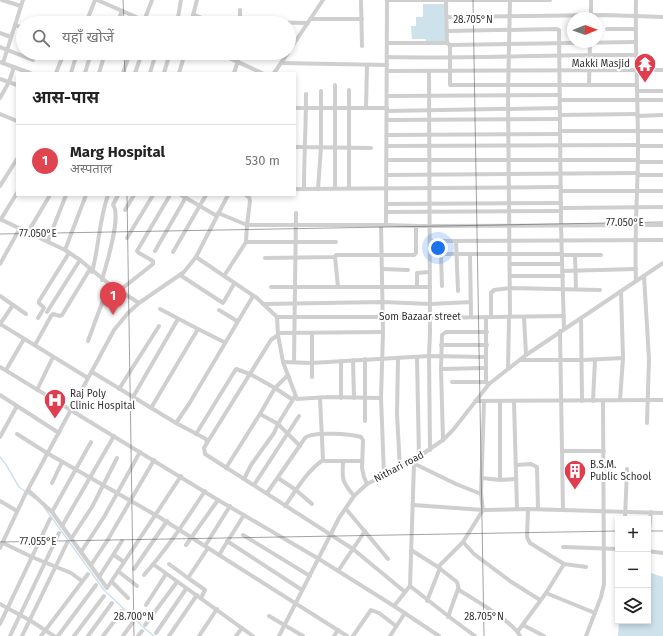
<!DOCTYPE html>
<html lang="hi">
<meta charset="utf-8">
<style>
body{margin:0;font-family:"Fira Sans","Noto Sans Devanagari",sans-serif;background:#f6f6f6;color:#222}
.controls{position:absolute;right:12px;bottom:12px;display:grid;overflow:hidden;border-radius:0px;box-shadow:0 2px 6px #0003}
.controls button{width:36px;height:36px;display:grid;place-items:center;padding:0;border:0;border-bottom:1px solid #e0e0e0;background:#fff;color:#222;font:20px sans-serif}
.compass{position:absolute;left:567px;top:12px;width:36px;height:36px;border-radius:50%;background:#fff;box-shadow:0 2px 6px #0003;rotate:89deg}
.you{position:absolute;left:438px;top:248px;width:14px;height:14px;margin:-10px;border:3px solid #fff;border-radius:50%;background:#1a73e8;box-shadow:0 0 0 6px #1a73e833}
.badge{display:grid;place-items:center;width:26px;height:26px;border-radius:50%;background:#e03d4f;color:#fff;font-size:13px;font-weight:700}
.pin{position:absolute;translate:-50% -33px;filter:drop-shadow(0 1px 2px #0008)}
.pin::after{content:'';position:absolute;top:21px;width:14px;height:12px;background:inherit;clip-path:polygon(0 0,100% 0,50% 100%)}
.list{margin:0;padding:0;list-style:none}
h2{display:flex;justify-content:space-between;align-items:center;height:52px;margin:0;padding:0 16px;font-size:17px}
h2 small{font-size:13px;font-weight:400;color:#767676}
.list li{display:grid;grid-template-columns:26px 1fr auto;gap:12px;align-items:center;box-sizing:border-box;height:72px;padding:0 16px;border-top:1px solid #e0e0e0}
.list b{display:block;font-size:15px;white-space:nowrap}
.list p{margin:0;font-size:13px;white-space:nowrap;color:#767676}
.list em{font-size:13px;font-style:normal;color:#767676}
.icon{flex:none;width:22px;height:22px;fill:none;stroke:currentColor;stroke-width:2;stroke-linecap:round;stroke-linejoin:round}
.map{position:relative;flex:none;width:663px;height:636px;overflow:hidden}
.search{position:absolute;background:#fff;box-shadow:0 2px 6px #0003;left:16px;top:16px;width:280px;height:44px;display:flex;align-items:center;gap:10px;box-sizing:border-box;padding:0 14px;border-radius:22px;color:#767676;font-size:15px}
.panel{position:absolute;background:#fff;box-shadow:0 2px 6px #0003;left:16px;top:72px;width:280px;height:124px;border-radius:0px}
.map>svg:first-child{display:block}
.water{fill:#cee2ec}
.lines{fill:none;stroke-linecap:round;stroke-linejoin:round}
.stream{stroke:#cee2ec;stroke-width:1.5}
.minor{stroke:#cfcfcf;stroke-width:4}
.ticks{fill:none;stroke:#323232;stroke-width:1;stroke-opacity:0.45}
.labels{text-anchor:middle;dominant-baseline:central;stroke-width:4;stroke-linejoin:round;paint-order:stroke}
.poi-label{font-size:10px;fill:#323232;stroke:#fff;text-anchor:start}
.street-label{font-size:10px;fill:#323232;stroke:#fff}
.ticks-label{font-size:10px;text-anchor:middle;fill:#323232;stroke:#fff;stroke-width:4;stroke-linejoin:round;paint-order:stroke}
</style>
<div class="map">
<svg width="663" height="636" viewBox="0 0 663 636">
<rect width="100%" height="100%" fill="#fff"/>
<g class="water">
<path d="M423 4H446L447 42H426V39H412L411 26H416V17H423Z"/>
<path d="M648 572 663 577V636H618L619 621H648Z"/>
</g>
<g class="lines">
<g class="stream">
<path d="M0 457 5 463 19 487 34 498"/>
<path d="M44 507 104 590 143 627 154 636"/>
</g>
<g class="minor">
<path d="M2 0 21 6"/>
<path d="M97 0 150 23"/>
<path d="M361 0 362 46"/>
<path d="M387 0H550"/>
<path d="M510 0 508 95 510 317"/>
<path d="M591 0V18"/>
<path d="M446 1 447 43 450 45V85H637"/>
<path d="M240 10V22"/>
<path d="M193 15 211 21 308 23"/>
<path d="M447 17 605 15 663 17"/>
<path d="M311 19H362"/>
<path d="M144 21 152 0"/>
<path d="M86 23 95 0"/>
<path d="M117 23 122 11"/>
<path d="M177 23 181 0"/>
<path d="M191 23 197 0"/>
<path d="M15 25 23 28"/>
<path d="M607 29H636"/>
<path d="M447 31 557 29 559 30 561 225 564 329"/>
<path d="M0 33 11 37"/>
<path d="M387 43H447"/>
<path d="M450 45 636 42"/>
<path d="M0 47 33 60"/>
<path d="M289 51 323 0"/>
<path d="M91 53 104 57"/>
<path d="M218 53 262 73"/>
<path d="M387 57C470 59 553 54 636 55"/>
<path d="M0 62 30 73"/>
<path d="M3 63 23 0"/>
<path d="M281 63 387 65"/>
<path d="M387 71 663 70"/>
<path d="M429 72 430 333 429 356 430 450"/>
<path d="M56 73 64 53"/>
<path d="M71 73 77 53"/>
<path d="M85 73 91 53"/>
<path d="M99 73 105 53"/>
<path d="M123 73 130 53"/>
<path d="M135 73 142 53"/>
<path d="M150 73 156 53"/>
<path d="M164 73 170 53"/>
<path d="M179 73 185 53"/>
<path d="M234 73 238 61"/>
<path d="M274 73 288 53"/>
<path d="M0 79 17 85"/>
<path d="M589 85 590 42"/>
<path d="M637 91H663"/>
<path d="M387 96 560 95"/>
<path d="M0 98 9 82 14 67"/>
<path d="M560 100H663"/>
<path d="M295 108H387"/>
<path d="M366 108 367 65"/>
<path d="M387 111 560 108"/>
<path d="M0 114 17 121"/>
<path d="M560 115 637 114"/>
<path d="M637 116 663 115"/>
<path d="M387 120 560 119"/>
<path d="M560 131H663"/>
<path d="M387 135 560 134"/>
<path d="M387 146 638 145"/>
<path d="M638 146H663"/>
<path d="M295 147 371 148"/>
<path d="M387 160H638"/>
<path d="M638 162H663"/>
<path d="M387 175 638 173"/>
<path d="M638 175H663"/>
<path d="M0 186 17 159"/>
<path d="M335 188V85"/>
<path d="M349 188V90"/>
<path d="M295 189 561 187"/>
<path d="M304 189C304 157 306 126 306 94"/>
<path d="M318 189 321 147V91"/>
<path d="M561 191H663"/>
<path d="M181 195 217 216"/>
<path d="M387 204 561 203"/>
<path d="M561 208 663 207"/>
<path d="M125 210 134 195"/>
<path d="M387 212 561 211"/>
<path d="M218 213 247 225H381"/>
<path d="M0 219 65 250 80 260 109 284 139 303"/>
<path d="M1 219 17 193"/>
<path d="M386 225 420 226 663 225"/>
<path d="M28 232 50 195"/>
<path d="M127 238 153 195"/>
<path d="M48 241 66 195"/>
<path d="M430 241 663 240"/>
<path d="M456 241 458 291"/>
<path d="M246 242H336"/>
<path d="M65 250 86 195"/>
<path d="M155 251 186 197"/>
<path d="M173 252 206 195"/>
<path d="M470 255 471 317"/>
<path d="M562 255H601"/>
<path d="M575 255 576 289"/>
<path d="M196 257 257 298 277 317"/>
<path d="M335 257 338 287"/>
<path d="M265 258 335 257 336 255H414L416 253V226"/>
<path d="M0 264 20 228"/>
<path d="M510 264H562"/>
<path d="M382 269 408 270"/>
<path d="M562 271 636 269"/>
<path d="M92 272C99 247 99 220 108 195"/>
<path d="M180 275 223 303 234 284"/>
<path d="M224 276 246 242 247 225 250 201 249 197 246 195"/>
<path d="M510 276H563"/>
<path d="M644 276 649 359 647 423"/>
<path d="M102 280C106 265 122 216 113 205L118 195"/>
<path d="M636 281C634 236 638 191 638 147 638 98 635 49 636 0"/>
<path d="M442 286 441 256 443 254H562"/>
<path d="M271 287H430"/>
<path d="M417 287V273L429 272"/>
<path d="M119 291 153 264V261L139 253 137 251 170 195"/>
<path d="M621 291 623 358"/>
<path d="M0 296 26 314"/>
<path d="M253 296 189 404 176 423 206 439 207 443 204 448 205 454 353 549 405 592"/>
<path d="M263 304 383 302 430 304 471 302"/>
<path d="M160 309 198 329"/>
<path d="M219 310 237 321"/>
<path d="M47 312 80 260"/>
<path d="M277 317H383L430 318 564 316"/>
<path d="M277 317 278 335 283 362 297 399 328 397 381 398"/>
<path d="M486 317V382L489 384"/>
<path d="M491 317V293L494 290 510 288 600 290"/>
<path d="M524 317 526 355"/>
<path d="M38 318 44 308 39 303V301L69 253"/>
<path d="M581 318 582 401"/>
<path d="M0 324 88 378"/>
<path d="M0 324 13 305"/>
<path d="M560 331 563 510"/>
<path d="M278 333 383 332"/>
<path d="M312 333V377"/>
<path d="M88 341 109 284"/>
<path d="M35 345 51 316 53 314 60 316 62 315 90 269"/>
<path d="M441 345H487"/>
<path d="M398 358 397 414 400 468"/>
<path d="M417 358 419 457"/>
<path d="M365 359V421"/>
<path d="M353 360 354 398"/>
<path d="M520 360H582L623 358 620 400"/>
<path d="M283 362 311 363 429 356 486 357"/>
<path d="M294 362 296 213"/>
<path d="M0 367 218 500 319 559 394 606 439 636"/>
<path d="M441 369 486 368"/>
<path d="M508 369 509 317"/>
<path d="M6 370 24 339"/>
<path d="M92 372 176 423"/>
<path d="M452 382H486"/>
<path d="M119 389 159 326"/>
<path d="M37 390 53 357"/>
<path d="M0 395 59 433"/>
<path d="M133 397 178 319"/>
<path d="M320 398 323 460 325 461H362"/>
<path d="M341 398V361"/>
<path d="M475 401 663 400"/>
<path d="M593 401 595 360"/>
<path d="M514 402 517 509"/>
<path d="M151 408 198 329 224 342"/>
<path d="M260 414 275 388 293 400"/>
<path d="M17 434 47 453 159 517 347 636"/>
<path d="M196 434 236 369 250 374 275 388 287 376"/>
<path d="M0 437 17 406"/>
<path d="M443 440 441 369 442 335 446 332H487"/>
<path d="M207 443 271 340 278 335"/>
<path d="M563 451H604"/>
<path d="M343 462C342 479 342 482 354 496"/>
<path d="M413 463 456 484 481 494"/>
<path d="M414 464 410 586 452 619 475 636"/>
<path d="M516 465 531 464 537 467 538 509"/>
<path d="M226 468 260 414 278 424 295 396"/>
<path d="M384 475 381 398 383 332 381 225H386L387 0"/>
<path d="M278 478 296 490 312 504"/>
<path d="M482 478 500 480 516 479"/>
<path d="M244 479 251 465 274 433 278 424 300 446"/>
<path d="M500 480V402"/>
<path d="M52 483 62 462"/>
<path d="M254 485 299 416"/>
<path d="M28 490 52 512 107 588 181 476"/>
<path d="M267 493 305 438C312 431 351 434 361 437L363 440 362 468 364 477 367 484"/>
<path d="M0 501 17 511"/>
<path d="M413 505 483 510 528 509 663 513"/>
<path d="M285 506C296 490 307 471 323 460"/>
<path d="M346 509 388 559"/>
<path d="M528 509 527 537 530 543 564 564 586 567"/>
<path d="M52 512 91 442"/>
<path d="M625 519 627 469"/>
<path d="M62 526 114 436"/>
<path d="M243 535 310 576"/>
<path d="M71 539 92 507 117 458"/>
<path d="M227 541 302 590"/>
<path d="M648 541 651 512"/>
<path d="M463 542 474 554 510 581 540 600"/>
<path d="M3 543 32 557 71 573 82 581"/>
<path d="M186 545 218 500"/>
<path d="M205 546 230 506"/>
<path d="M563 547 618 549"/>
<path d="M0 548 25 495 114 330 128 313 139 303 184 272 196 257 228 195"/>
<path d="M411 550 438 567 457 582 459 590C473 599 514 622 520 636"/>
<path d="M648 551 663 553"/>
<path d="M81 552 104 517 140 452"/>
<path d="M114 555 124 562"/>
<path d="M219 555 244 515"/>
<path d="M153 564 253 636"/>
<path d="M169 564 188 578"/>
<path d="M91 565 107 541 154 460"/>
<path d="M438 567 463 542 483 510 481 494 484 402"/>
<path d="M134 569 167 521"/>
<path d="M118 571 137 586"/>
<path d="M338 571 365 531"/>
<path d="M144 575C167 549 186 520 205 491"/>
<path d="M99 577 122 541"/>
<path d="M112 582 128 598"/>
<path d="M546 593 564 564"/>
<path d="M201 598 205 590 188 578 208 548"/>
<path d="M427 601 440 568"/>
<path d="M0 604 31 621 54 636"/>
<path d="M146 605 166 574"/>
<path d="M394 606 410 586"/>
<path d="M269 616 303 636"/>
<path d="M448 617 458 589"/>
<path d="M0 624 50 519"/>
<path d="M145 625 177 582"/>
<path d="M523 625 544 636"/>
<path d="M518 631 546 593 595 613"/>
<path d="M156 633 186 589"/>
<path d="M10 636 59 533"/>
<path d="M22 636 67 543"/>
<path d="M41 636 88 574"/>
<path d="M58 636 96 585"/>
<path d="M74 636 104 596"/>
<path d="M88 636 112 603"/>
<path d="M103 636 122 611"/>
<path d="M123 636 133 622"/>
<path d="M138 636 142 631"/>
<path d="M169 636 197 595"/>
<path d="M199 636 217 609"/>
<path d="M236 636 242 628"/>
<path d="M279 636 339 518 354 496 367 484 411 462 443 440 453 430 489 384 526 355 663 263"/>
<path d="M334 636 338 630"/>
<path d="M353 636 371 610 379 613 396 626"/>
<path d="M390 636 405 613"/>
<path d="M586 636 601 597 604 584 603 401"/>
</g>
</g>
<path class="ticks" d="M123 0 124 23M473 0 484 636M124 53 125 73M127 195 134 636M0 234 663 222M648 531H663M0 542 618 531"/>
<defs>
<g id="temple-pin" transform="scale(1.15)"><path d="M0 17L-7.5 6A9.5 9.5 0 1 1 7.5 6Z" fill="#e03d4f" stroke="#fff"/><path d="M0-6L5-2H3V0L6.5 2.5H4V6H1.5V3h-3V6H-4V2.5H-6.5L-3 0V-2H-5Z" fill="#fff"/></g>
<g id="hospital-pin" transform="scale(1.15)"><path d="M0 17L-7.5 6A9.5 9.5 0 1 1 7.5 6Z" fill="#e03d4f" stroke="#fff"/><path d="M-5-5h3v3.5h4V-5h3V5h-3V1.5h-4V5h-3Z" fill="#fff"/></g>
<g id="building-pin" transform="scale(1.15)"><path d="M0 17L-7.5 6A9.5 9.5 0 1 1 7.5 6Z" fill="#e03d4f" stroke="#fff"/><path d="M-4-6H4V6H1V3H-1V6H-4ZM-2.5-4.3h1.7v1.8h-1.7ZM.8-4.3h1.7v1.8H.8ZM-2.5-1h1.7V.8h-1.7ZM.8-1h1.7V.8H.8Z" fill="#fff"/></g>
</defs>
<g fill-rule="evenodd">
<use href="#temple-pin" x="645" y="64"/>
<use href="#hospital-pin" x="55" y="400"/>
<use href="#building-pin" x="575" y="471"/>
</g>
<g class="labels">
<g class="poi-label">
<text x="630" y="64" text-anchor="end">Makki Masjid</text>
<text x="70" y="394">Raj Poly<tspan x="70" dy="12">Clinic Hospital</tspan></text>
<text x="590" y="465">B.S.M.<tspan x="590" dy="12">Public School</tspan></text>
</g>
<g class="street-label">
<text x="420" y="317">Som Bazaar street</text>
<text transform="translate(399 467) rotate(-28)">Nithari road</text>
</g>
</g>
<g class="ticks-label">
<text x="473" y="23">28.705°N</text>
<text x="625" y="226">77.050°E</text>
<text x="38" y="237">77.050°E</text>
<text x="38" y="545">77.055°E</text>
<text x="134" y="620">28.700°N</text>
<text x="484" y="620">28.705°N</text>
</g>
</svg>
<div class="controls">
<button>+</button>
<button>−</button>
<button><svg class="icon" aria-label="layers" viewBox="0 0 24 24"><path d="M12 4l9 5-9 5-9-5zM3 14l9 5 9-5"/></svg></button>
</div>
<svg class="compass" viewBox="-18 -18 36 36"><path d="M0-13l5 13h-10z" fill="#e53935"/><path d="M0 13l5-13h-10z" fill="#767676"/></svg>
<div class="you"></div>
<div class="pin badge" style="left:113px;top:315px;background:#e0444e">1</div>
<div class="search"><svg class="icon" aria-label="search" viewBox="0 0 24 24"><circle cx="10" cy="10" r="6"/><path d="M15 15l6 6"/></svg>यहाँ खोजें</div>
<section class="panel">
<h2>आस-पास<small></small></h2>
<ul class="list">
<li><span class="badge" style="background:#e0444e">1</span><div><b>Marg Hospital</b><p>अस्पताल</p></div><em>530 m</em></li>
</ul>
</section>
</div>
